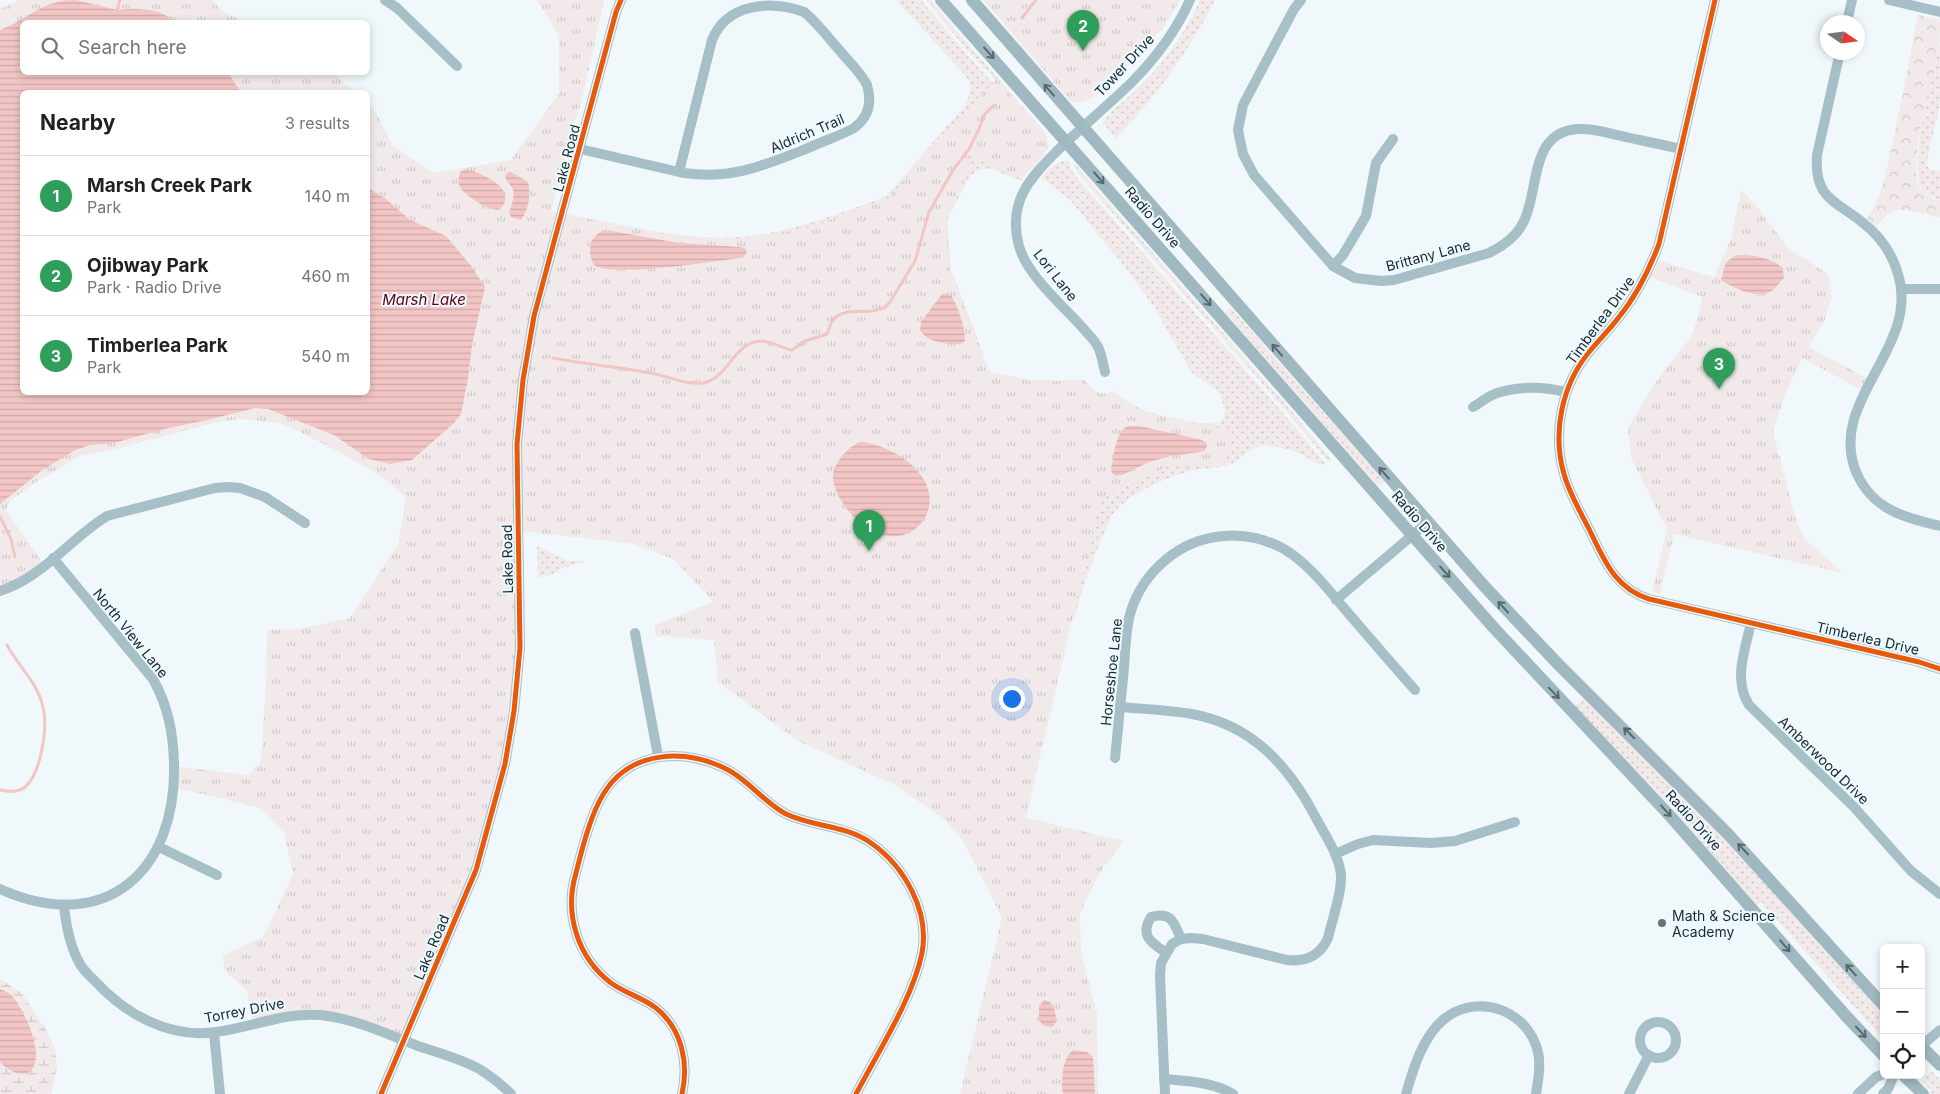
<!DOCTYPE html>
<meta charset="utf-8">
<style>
body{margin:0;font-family:Inter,sans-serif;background:#f6f6f6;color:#202124}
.controls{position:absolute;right:15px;bottom:15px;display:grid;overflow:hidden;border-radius:8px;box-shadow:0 2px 8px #0003}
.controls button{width:45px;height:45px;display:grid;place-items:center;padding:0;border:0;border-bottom:1px solid #e0e0e0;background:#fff;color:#202124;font:25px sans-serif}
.compass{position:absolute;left:1820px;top:15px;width:45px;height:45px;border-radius:50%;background:#fff;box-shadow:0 2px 8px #0003;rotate:103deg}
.you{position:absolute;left:1011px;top:698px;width:18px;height:18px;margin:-12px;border:4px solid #fff;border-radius:50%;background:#1a73e8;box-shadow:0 0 0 8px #1a73e833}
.badge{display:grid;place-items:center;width:32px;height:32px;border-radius:50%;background:#111827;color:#fff;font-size:16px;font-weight:700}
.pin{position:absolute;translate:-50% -41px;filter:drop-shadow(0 1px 2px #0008)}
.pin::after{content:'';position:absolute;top:26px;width:18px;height:15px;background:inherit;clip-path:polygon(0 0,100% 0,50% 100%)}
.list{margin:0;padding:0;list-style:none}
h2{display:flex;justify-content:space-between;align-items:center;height:65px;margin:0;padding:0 20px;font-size:21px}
h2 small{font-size:16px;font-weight:400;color:#757577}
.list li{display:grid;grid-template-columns:32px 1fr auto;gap:15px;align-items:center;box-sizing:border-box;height:80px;padding:0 20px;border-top:1px solid #e0e0e0}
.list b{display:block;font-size:19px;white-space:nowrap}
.list p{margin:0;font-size:16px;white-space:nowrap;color:#757577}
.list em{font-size:16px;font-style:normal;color:#757577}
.icon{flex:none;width:28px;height:28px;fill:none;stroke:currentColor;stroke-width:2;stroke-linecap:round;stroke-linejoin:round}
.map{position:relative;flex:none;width:1940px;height:1094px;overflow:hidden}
.search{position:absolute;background:#fff;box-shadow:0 2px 8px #0003;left:20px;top:20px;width:350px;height:55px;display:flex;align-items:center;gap:12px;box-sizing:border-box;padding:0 18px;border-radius:8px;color:#757577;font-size:19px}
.panel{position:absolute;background:#fff;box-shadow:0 2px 8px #0003;left:20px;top:90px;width:350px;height:305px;border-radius:8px}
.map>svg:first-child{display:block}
.grass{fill:url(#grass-dots)}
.forest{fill:url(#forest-crowns)}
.wetland{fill:url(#wetland-marsh)}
.park{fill:url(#park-tufts)}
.water{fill:url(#water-rules)}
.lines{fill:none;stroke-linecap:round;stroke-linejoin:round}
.stream{stroke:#f2c6c5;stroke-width:3}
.minor{stroke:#a7c0c7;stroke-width:10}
.major{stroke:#a0b8bf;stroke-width:12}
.cycleway-casing{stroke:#ecfaff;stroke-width:8}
.cycleway{stroke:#e8590c;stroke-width:5}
.oneway{stroke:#56696f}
.poi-dot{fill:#657175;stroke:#ecfaff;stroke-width:2}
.labels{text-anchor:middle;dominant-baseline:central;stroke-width:4;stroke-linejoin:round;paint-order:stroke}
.street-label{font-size:14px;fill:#1a282d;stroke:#ecfaff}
.poi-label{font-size:14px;fill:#1a282d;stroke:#ecfaff;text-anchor:start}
.water-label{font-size:15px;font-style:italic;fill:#620011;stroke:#ecfaff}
</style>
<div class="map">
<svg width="1940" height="1094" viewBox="0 0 1940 1094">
<defs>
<pattern id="grass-dots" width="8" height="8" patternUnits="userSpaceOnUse" patternTransform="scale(1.25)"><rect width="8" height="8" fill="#f2eaea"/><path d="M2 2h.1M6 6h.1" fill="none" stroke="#cfc9c9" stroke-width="1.8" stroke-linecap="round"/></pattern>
<pattern id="forest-crowns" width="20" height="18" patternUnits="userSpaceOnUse" patternTransform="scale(1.25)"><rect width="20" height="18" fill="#f2eaea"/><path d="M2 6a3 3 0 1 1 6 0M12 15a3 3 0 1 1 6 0" fill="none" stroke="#cfc9c9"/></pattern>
<pattern id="wetland-marsh" width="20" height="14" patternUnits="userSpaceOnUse" patternTransform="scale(1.25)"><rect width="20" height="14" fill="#f2eaea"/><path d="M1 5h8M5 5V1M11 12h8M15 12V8" fill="none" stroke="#cfc9c9"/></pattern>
<pattern id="park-tufts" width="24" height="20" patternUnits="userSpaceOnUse" patternTransform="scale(1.25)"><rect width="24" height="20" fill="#f2eaea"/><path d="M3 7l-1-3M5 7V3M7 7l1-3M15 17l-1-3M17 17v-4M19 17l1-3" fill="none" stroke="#cfc9c9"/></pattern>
<pattern id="water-rules" width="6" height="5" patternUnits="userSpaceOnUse" patternTransform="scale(1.25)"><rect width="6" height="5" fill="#f2c6c5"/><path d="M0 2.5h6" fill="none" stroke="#cfaaaa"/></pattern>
</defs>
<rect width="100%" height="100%" fill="#f0f8fb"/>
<g class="grass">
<path d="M896 0H921L970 58 1049 145C1045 158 1029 169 1021 181L991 169 977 170 970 177 965 185 947 220 951 270 984 355 892 203 797 236 572 250 581 217C633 227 687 241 740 237 788 233 832 216 877 200L887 195 963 108 968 99 970 90 969 81 965 75Z"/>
<path d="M926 0H930L1047 135 967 50Z"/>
<path d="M1200 0H1215C1192 46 1153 102 1116 138L1103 124 1105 119C1115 106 1131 96 1142 84 1167 60 1186 31 1200 0Z"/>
<path d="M1940 44V105L1926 164 1929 169 1940 171V201L1923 192C1907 164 1933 78 1940 44Z"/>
<path d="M1062 161H1069L1073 173 1084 186 1278 407 1326 464C1316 467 1308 457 1299 453 1287 449 1274 445 1262 446 1247 448 1240 463 1225 466 1215 468 1205 468 1195 470 1171 475 1134 492 1117 509 1112 514 1109 522 1106 529 1092 559 1082 591 1073 623L1042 384 1031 380H1085C1091 391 1101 397 1113 391 1123 398 1132 405 1143 410 1156 415 1210 428 1222 422L1225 410 1219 392 1191 372 1154 307 1121 262 1069 199 1041 177 1055 164Z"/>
<path d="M1073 162 1291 410 1332 460 1329 462 1274 397 1080 176 1075 168Z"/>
<path d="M1230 307 1384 481 1378 486 1225 312Z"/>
<path d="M537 546 567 561H587L563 568 549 576 538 577Z"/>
<path d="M1584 698 1682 795 1746 862 1884 1016V1040L1761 902 1757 905 1670 806 1575 706Z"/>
<path d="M1931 1071 1940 1079V1094H1933L1922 1081Z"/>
</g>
<path class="forest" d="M1918 15 1940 20C1940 29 1940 38 1939 47 1934 79 1908 158 1919 186 1923 195 1931 198 1940 201V218C1926 215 1905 206 1892 212 1886 215 1881 221 1876 226L1867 219C1882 197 1885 175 1891 150 1901 106 1909 60 1918 15Z"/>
<path class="wetland" d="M0 979 22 993 46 1030 55 1049 57 1067 51 1094H0Z"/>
<g class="park">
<path d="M20 0H212L221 10 245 22H22V72L333 73 355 92H22V392H368V105L377 114 393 146 434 173 511 160 559 94V36L537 0H604L586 83 551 211 676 236 738 239 808 228 888 199 997 78 1044 131C1057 153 1033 163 1022 179L974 158 947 218 949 268 989 371 1037 382 1085 380C1091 391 1101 397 1113 391L1140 411 1233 431 1225 465H1170L1100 499 1026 818 1124 841 1101 871 1080 913 1081 953 1097 1014 1098 1094H960L1002 917 963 841 943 818 893 784 798 741 718 682 714 640 656 636 654 625 714 602 673 559 629 543 518 531 514 711 476 870 403 1040 319 1015 253 1025 247 991 224 970 223 955 263 937 293 874 284 833 260 808 174 787V766L248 775 261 761 266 682 267 630 299 629 350 618 398 544 406 497 379 475 326 445 281 423 240 419 217 422 115 449 80 456 36 482 10 501 6 510 44 565 0 591V9Z"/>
<path d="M983 0H1180L1163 28 1124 70 1091 99 1079 103 1071 101 1066 96Z"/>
<path d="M1741 190 1755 204 1789 249 1828 274 1832 297 1825 319 1809 347 1872 381 1866 392 1802 358 1784 397 1773 431 1795 516 1804 538 1843 573 1674 534 1660 594 1652 592 1667 529 1631 458 1628 428 1659 377 1691 337 1700 311 1702 297 1646 275 1653 259 1714 277 1731 239Z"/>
</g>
<g class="water">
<path d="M76 0 117 10 133 9 149 10 159 12 178 22H22V72L228 73 241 92H22V392H368V188L386 199 410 220 446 236 472 267 485 287 472 345 468 379 461 414 453 424 412 460 390 464 369 459 334 435 268 409 255 408 207 420 164 429 114 443 90 445 75 450 41 471 0 504V30C29 19 41 0 76 0Z"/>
<path d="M465 169C477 171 508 184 505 199 505 203 503 207 500 209 492 213 468 197 462 190 458 185 458 178 460 172Z"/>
<path d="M511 172 528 182C531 194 529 210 521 220L511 217 509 213C511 205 517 193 511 186 508 182 506 181 505 176L507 173Z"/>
<path d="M603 231H612L679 243 740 247 746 249 747 252 744 257 740 258C714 261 612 278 594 265 587 253 589 236 603 231Z"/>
<path d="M1737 255C1755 255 1769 257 1783 268L1784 278C1780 281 1777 287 1773 290 1758 301 1734 288 1721 280L1726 262Z"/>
<path d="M942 294C946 294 947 293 950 295 956 299 966 331 965 338 965 342 964 342 961 344 949 345 926 342 920 330L921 322Z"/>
<path d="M1128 426H1139L1199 439 1206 442 1207 447 1204 451 1200 452 1171 456 1149 462 1122 475 1115 476 1112 473 1111 469C1114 456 1115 432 1128 426Z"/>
<path d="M863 442C896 446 947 481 924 519 919 528 909 534 899 536 889 537 879 535 870 530 854 521 834 496 833 478 833 468 838 461 844 454 849 448 855 443 863 442Z"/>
<path d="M0 989C5 991 10 993 13 997 22 1007 37 1040 36 1054 36 1081 14 1077 0 1062Z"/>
<path d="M1044 1000 1050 1002 1054 1008 1057 1021 1052 1027 1044 1026 1039 1020V1006Z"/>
<path d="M1073 1050 1087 1052 1093 1057 1095 1094H1063C1060 1082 1063 1057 1073 1050Z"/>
</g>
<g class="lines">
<g class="stream">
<path d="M117 10 120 0"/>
<path d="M1022 18 1036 0"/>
<path d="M553 358C585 364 618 367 651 373 668 376 685 385 703 383 728 379 733 343 760 341 772 341 781 348 792 350L805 341 827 334 833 319 839 315 847 312 873 311 884 308 890 302 915 261 929 212 953 170 969 149 979 129 984 115 994 105"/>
<path d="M0 517 11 539 15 557"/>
<path d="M0 790C9 792 18 793 25 787 41 774 48 727 43 707 38 683 18 666 7 645"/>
</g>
<g class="minor">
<path d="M385 0 397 8 457 66"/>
<path d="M1301 0 1294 9 1243 105 1238 130 1243 154 1254 175 1333 266 1355 278 1381 281 1394 280 1489 253C1503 246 1516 237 1523 223 1540 192 1528 131 1579 129 1592 128 1605 132 1617 135 1638 140 1660 144 1681 149"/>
<path d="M1715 0 1659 244C1649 270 1637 295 1619 317 1610 329 1599 340 1589 352 1562 385 1552 432 1564 474 1569 493 1580 511 1589 529 1604 559 1614 588 1649 599L1919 662 1940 669"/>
<path d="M1889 0 1940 12"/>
<path d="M1847 22 1852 0"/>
<path d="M1840 52 1817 155C1814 198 1834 200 1862 222 1879 235 1892 253 1898 274 1921 349 1825 401 1857 474 1873 510 1906 518 1940 526"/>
<path d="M580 149 679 172 684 173C731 180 765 165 808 148 823 141 840 136 854 128 869 117 872 102 867 85 861 73 850 63 841 52 829 39 818 23 804 12 771 0 727 3 712 40L679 172"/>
<path d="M1333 266 1343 255 1366 216 1376 163 1393 139"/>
<path d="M1901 289H1940"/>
<path d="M1105 372C1103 364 1102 355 1098 347 1094 339 1087 333 1081 326 1061 304 1027 275 1019 246 1007 202 1030 178 1058 150 1082 127 1107 106 1131 83 1155 59 1176 31 1190 0"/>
<path d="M1473 407C1480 403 1488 396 1497 393 1519 386 1544 387 1566 392"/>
<path d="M0 591C42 578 71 538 107 516L215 488 228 487 240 488 265 497 305 523"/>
<path d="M1336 600 1428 522"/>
<path d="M1751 623C1745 650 1733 680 1749 705L1853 806 1911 871 1940 894"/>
<path d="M635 633 658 756"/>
<path d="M1120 707C1144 709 1168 710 1192 714 1252 725 1288 765 1315 816 1324 834 1339 854 1341 875 1342 893 1332 920 1328 938 1320 956 1305 962 1287 960L1203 939 1191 938 1181 939 1172 944 1161 963 1160 976 1165 1094"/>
<path d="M1115 758C1118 731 1120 705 1123 679 1125 659 1125 638 1129 618 1139 577 1173 544 1215 537 1242 532 1271 539 1293 555 1312 569 1328 589 1343 607 1367 635 1391 663 1415 690"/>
<path d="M159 847 217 875"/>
<path d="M1335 854 1358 844 1373 840 1431 843 1455 841 1515 822"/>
<path d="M0 889C105 936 177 872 174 763 173 732 168 706 153 679L53 558"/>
<path d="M64 906C66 925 70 947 80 964 83 970 90 976 95 981 125 1014 170 1039 216 1032 250 1028 284 1012 320 1015 353 1018 387 1034 418 1046 439 1053 462 1059 481 1070 492 1077 502 1085 511 1094"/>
<path d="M1165 952C1150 942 1140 935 1151 917 1172 911 1174 923 1181 939"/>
<circle cx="1658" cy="1040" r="18"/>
<path d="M214 1033 220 1094"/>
<path d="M1921 1046 1940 1030"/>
<path d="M1164 1079C1188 1081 1212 1082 1233 1094"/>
<path d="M381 1094 476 870 505 764 514 711 520 648 517 444 523 380 534 316 616 12 621 0"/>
<path d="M682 1094C689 1063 682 1029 656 1008 643 998 625 993 611 983 577 957 564 913 576 873 582 849 591 813 604 793 631 749 689 748 730 771 751 783 765 803 786 814 813 827 846 825 871 843 904 866 930 911 922 953 913 998 878 1052 856 1094"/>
<path d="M1406 1094C1413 1069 1423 1036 1444 1019 1478 992 1528 1010 1538 1052 1541 1066 1538 1080 1536 1094"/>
<path d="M1629 1094 1649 1055"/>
<path d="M1858 1094 1876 1077 1884 1074"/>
<path d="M1883 1094 1888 1089 1894 1075"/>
</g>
<g class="major">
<path d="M941 0 1494 628 1671 817 1846 1016 1884 1056"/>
<path d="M972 0 1485 587 1559 665 1728 834 1884 1006"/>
<path d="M1921 1046 1940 1065"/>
<path d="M1903 1075 1923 1094"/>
</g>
<g class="cycleway-casing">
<g id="cycleway">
<path d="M1715 0 1659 244C1649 270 1637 295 1619 317 1610 329 1599 340 1589 352 1562 385 1552 432 1564 474 1569 493 1580 511 1589 529 1604 559 1614 588 1649 599L1919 662 1940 669"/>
<path d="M381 1094 476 870 505 764 514 711 520 648 517 444 523 380 534 316 616 12 621 0"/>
<path d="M682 1094C689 1063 682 1029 656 1008 643 998 625 993 611 983 577 957 564 913 576 873 582 849 591 813 604 793 631 749 689 748 730 771 751 783 765 803 786 814 813 827 846 825 871 843 904 866 930 911 922 953 913 998 878 1052 856 1094"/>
</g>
</g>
<use href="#cycleway" class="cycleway"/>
</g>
<defs><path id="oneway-shaft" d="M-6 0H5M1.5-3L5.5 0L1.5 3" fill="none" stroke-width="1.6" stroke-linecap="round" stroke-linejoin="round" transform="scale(1.25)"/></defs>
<g class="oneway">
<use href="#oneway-shaft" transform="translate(989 53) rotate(48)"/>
<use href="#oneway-shaft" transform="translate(1049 90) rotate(-131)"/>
<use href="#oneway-shaft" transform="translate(1099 178) rotate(49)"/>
<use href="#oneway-shaft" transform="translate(1206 300) rotate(49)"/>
<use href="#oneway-shaft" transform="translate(1277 350) rotate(-131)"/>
<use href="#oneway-shaft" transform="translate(1384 473) rotate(-131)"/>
<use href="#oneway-shaft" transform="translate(1445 572) rotate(48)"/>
<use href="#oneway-shaft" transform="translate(1503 607) rotate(-133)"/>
<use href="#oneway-shaft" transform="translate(1554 693) rotate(46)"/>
<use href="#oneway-shaft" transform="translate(1629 733) rotate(-135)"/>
<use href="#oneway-shaft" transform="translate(1666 811) rotate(48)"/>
<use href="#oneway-shaft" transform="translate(1743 849) rotate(-133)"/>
<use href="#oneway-shaft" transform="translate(1785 946) rotate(49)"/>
<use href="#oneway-shaft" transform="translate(1851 970) rotate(-132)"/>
<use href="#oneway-shaft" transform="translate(1861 1032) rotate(47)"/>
</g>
<circle class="poi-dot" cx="1662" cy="923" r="5"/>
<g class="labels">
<g class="street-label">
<text transform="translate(1124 65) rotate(-47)">Tower Drive</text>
<text transform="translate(807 133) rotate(-23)">Aldrich Trail</text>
<text transform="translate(566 158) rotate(-75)">Lake Road</text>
<text transform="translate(1153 217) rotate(49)">Radio Drive</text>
<text transform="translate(1428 255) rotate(-15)">Brittany Lane</text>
<text transform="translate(1056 275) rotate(52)">Lori Lane</text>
<text transform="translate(1600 320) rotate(-54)">Timberlea Drive</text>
<text transform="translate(1420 521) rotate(49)">Radio Drive</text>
<text transform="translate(507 559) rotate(-91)">Lake Road</text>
<text transform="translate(131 633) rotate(51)">North View Lane</text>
<text transform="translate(1868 638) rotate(13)">Timberlea Drive</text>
<text transform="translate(1111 672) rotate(-84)">Horseshoe Lane</text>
<text transform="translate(1824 760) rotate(44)">Amberwood Drive</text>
<text transform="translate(1694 820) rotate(48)">Radio Drive</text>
<text transform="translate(431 947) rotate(-67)">Lake Road</text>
<text transform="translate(244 1010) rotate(-11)">Torrey Drive</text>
</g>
<g class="poi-label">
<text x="1672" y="915">Math &amp; Science<tspan x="1672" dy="16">Academy</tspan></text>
</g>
<g class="water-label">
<text x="424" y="299">Marsh Lake</text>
</g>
</g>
</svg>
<div class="controls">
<button>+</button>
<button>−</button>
<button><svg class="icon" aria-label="locate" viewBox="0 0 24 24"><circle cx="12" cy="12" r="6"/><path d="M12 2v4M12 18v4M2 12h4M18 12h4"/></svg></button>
</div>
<svg class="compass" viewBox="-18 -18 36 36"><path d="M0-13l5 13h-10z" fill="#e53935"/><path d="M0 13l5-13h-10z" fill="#757577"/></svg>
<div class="you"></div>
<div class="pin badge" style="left:869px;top:551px;background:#2e9e5b">1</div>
<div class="pin badge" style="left:1083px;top:51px;background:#2e9e5b">2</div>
<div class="pin badge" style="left:1719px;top:389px;background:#2e9e5b">3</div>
<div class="search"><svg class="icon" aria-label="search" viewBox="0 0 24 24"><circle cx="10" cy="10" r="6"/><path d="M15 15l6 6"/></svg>Search here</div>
<section class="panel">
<h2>Nearby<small>3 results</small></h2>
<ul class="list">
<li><span class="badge" style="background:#2e9e5b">1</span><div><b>Marsh Creek Park</b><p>Park</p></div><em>140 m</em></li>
<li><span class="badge" style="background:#2e9e5b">2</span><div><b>Ojibway Park</b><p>Park · Radio Drive</p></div><em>460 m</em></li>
<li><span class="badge" style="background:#2e9e5b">3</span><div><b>Timberlea Park</b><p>Park</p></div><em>540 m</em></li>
</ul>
</section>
</div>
